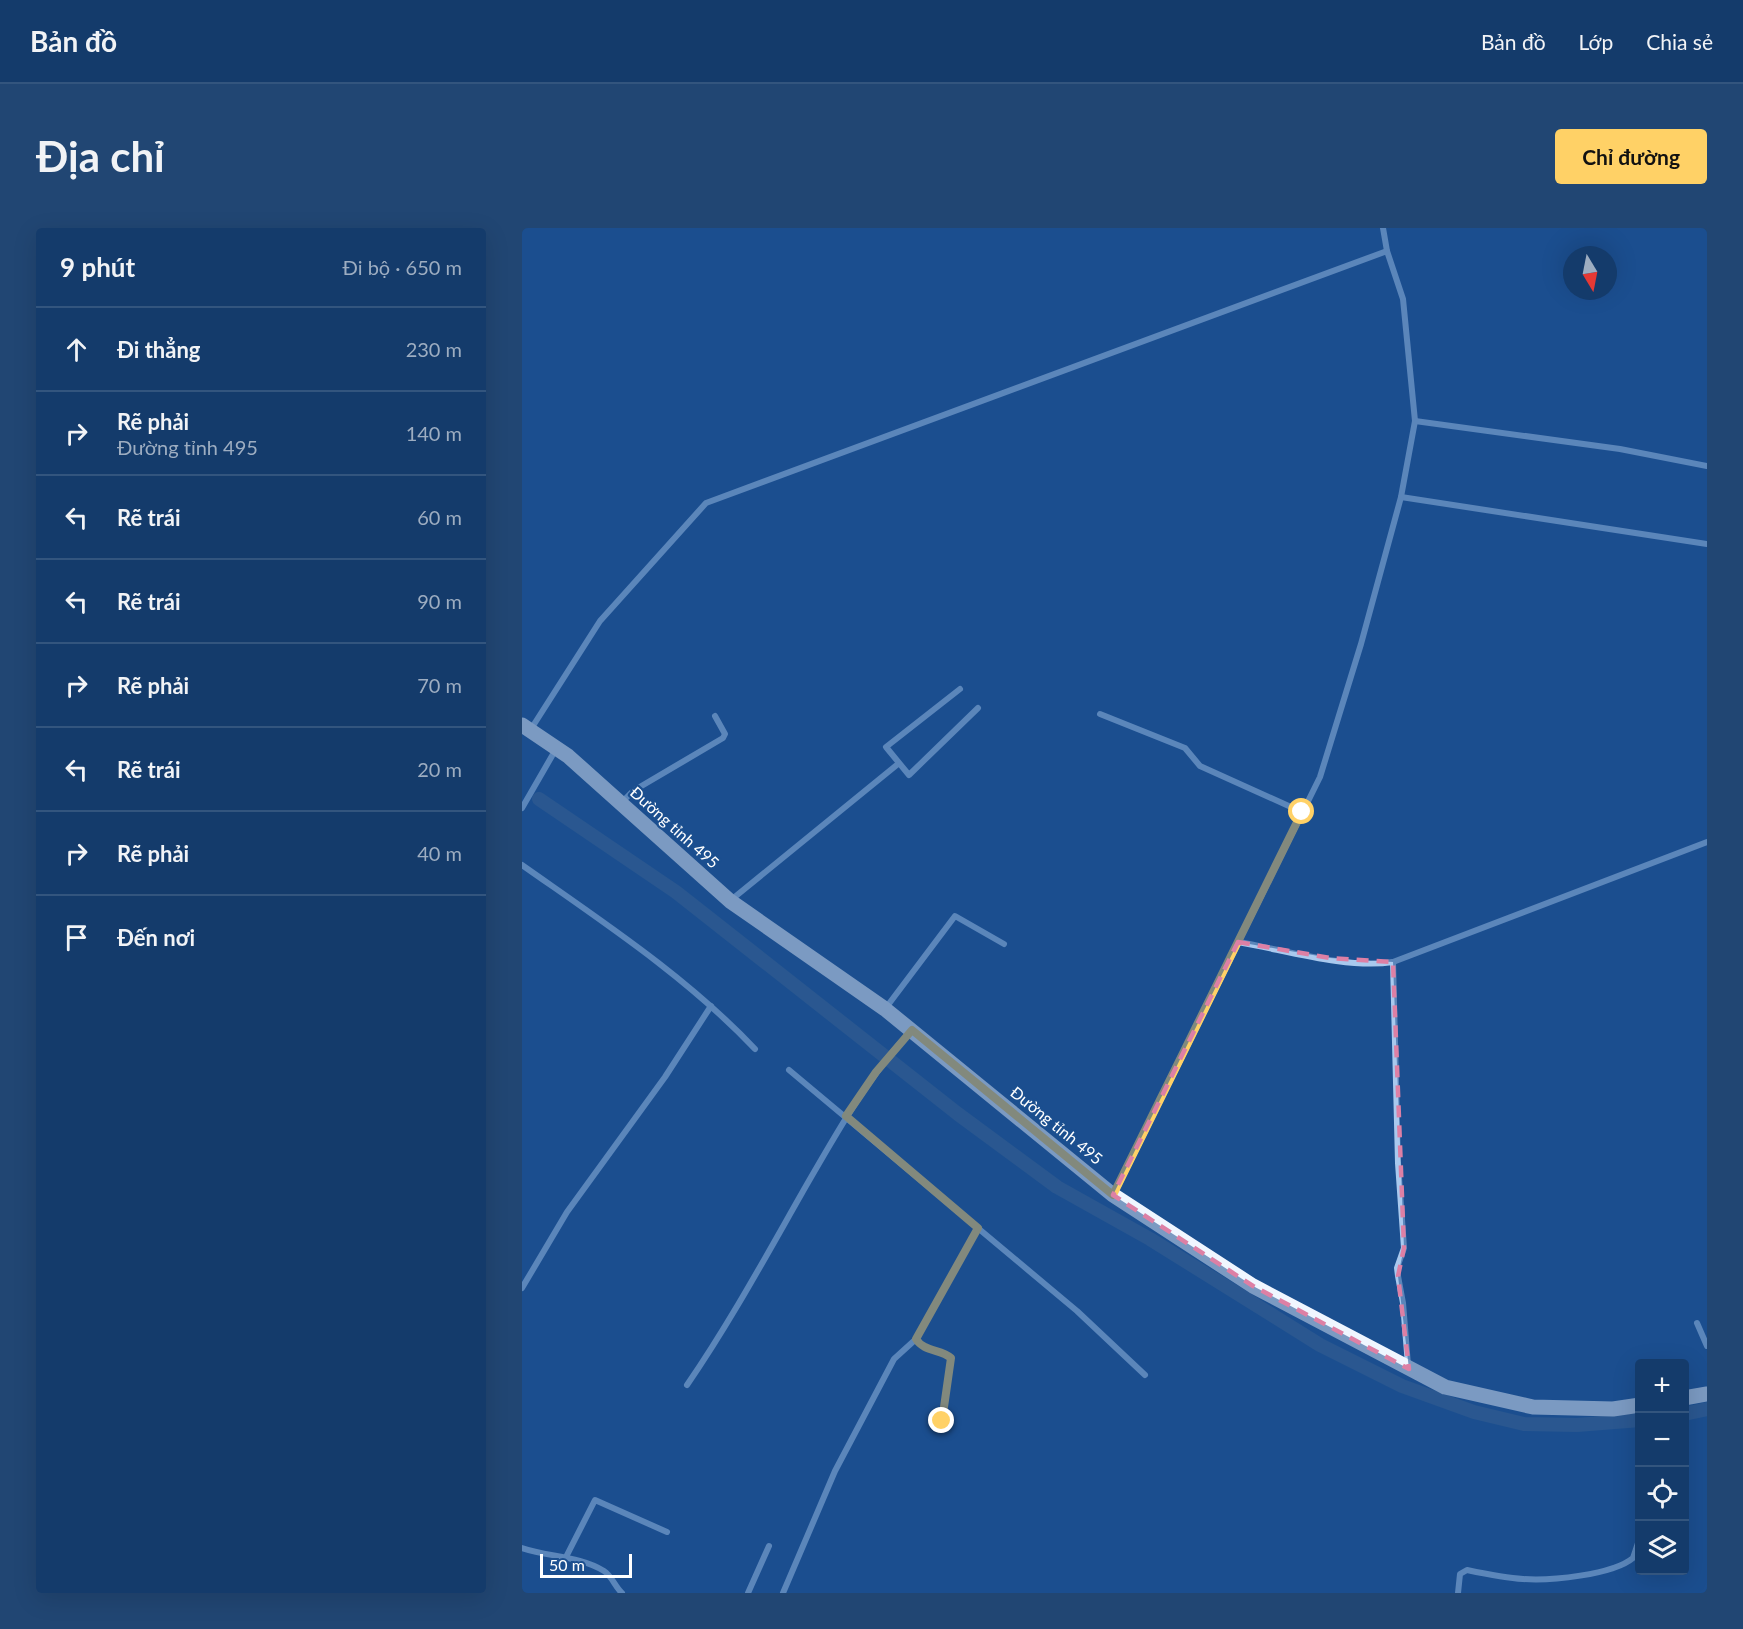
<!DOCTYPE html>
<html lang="vi">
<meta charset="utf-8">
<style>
body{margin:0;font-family:Lato,sans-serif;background:#214673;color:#f1f3f6}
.controls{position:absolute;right:18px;bottom:18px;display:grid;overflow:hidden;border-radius:6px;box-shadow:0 6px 24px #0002}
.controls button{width:54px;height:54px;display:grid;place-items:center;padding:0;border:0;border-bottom:2px solid #33557e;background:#143b6b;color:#f1f3f6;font:30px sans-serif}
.compass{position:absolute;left:1041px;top:18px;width:54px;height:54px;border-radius:50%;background:#143b6b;box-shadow:0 6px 24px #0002;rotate:170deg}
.scale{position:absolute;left:18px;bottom:15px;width:92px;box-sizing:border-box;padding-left:6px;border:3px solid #fff;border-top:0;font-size:16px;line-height:21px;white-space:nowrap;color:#fff;-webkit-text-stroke:4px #1b4f8f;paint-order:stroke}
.stop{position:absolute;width:18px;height:18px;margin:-14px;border:4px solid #ffd166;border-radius:50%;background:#fff}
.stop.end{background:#ffd166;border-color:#fff;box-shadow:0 2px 6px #0008}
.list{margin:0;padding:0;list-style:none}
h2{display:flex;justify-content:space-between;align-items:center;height:78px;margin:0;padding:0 24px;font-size:26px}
h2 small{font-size:20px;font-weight:400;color:#9dadc1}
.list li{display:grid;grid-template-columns:39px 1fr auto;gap:18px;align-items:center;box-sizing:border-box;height:84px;padding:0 24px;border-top:2px solid #33557e}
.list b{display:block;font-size:22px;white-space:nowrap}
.list p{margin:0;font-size:20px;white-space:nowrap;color:#9dadc1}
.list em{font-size:20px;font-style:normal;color:#9dadc1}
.icon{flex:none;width:33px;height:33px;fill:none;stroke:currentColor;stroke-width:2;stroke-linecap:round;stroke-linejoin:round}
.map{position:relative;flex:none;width:1185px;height:1365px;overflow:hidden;border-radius:6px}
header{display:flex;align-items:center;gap:36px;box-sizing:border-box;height:84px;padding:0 30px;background:#143b6b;border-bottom:2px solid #33557e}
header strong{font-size:28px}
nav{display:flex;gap:33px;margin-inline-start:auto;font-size:21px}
.intro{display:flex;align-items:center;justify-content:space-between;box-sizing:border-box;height:144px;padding:0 36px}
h1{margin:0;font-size:42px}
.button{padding:15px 27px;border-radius:6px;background:#ffd166;color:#111;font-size:21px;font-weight:700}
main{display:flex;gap:36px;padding:0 36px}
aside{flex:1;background:#143b6b;border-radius:6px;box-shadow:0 6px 24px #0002}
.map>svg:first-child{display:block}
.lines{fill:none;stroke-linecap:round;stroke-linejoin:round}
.canal{stroke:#3c6290;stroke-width:14}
.street{stroke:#a9c9ee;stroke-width:6}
.primary{stroke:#f0f6ff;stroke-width:15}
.route{stroke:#ffd166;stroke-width:8}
.marked{fill:none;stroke:#dd80a5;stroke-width:4.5;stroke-dasharray:12 8;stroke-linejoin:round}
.labels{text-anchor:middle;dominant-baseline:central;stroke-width:4.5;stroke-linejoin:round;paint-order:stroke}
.street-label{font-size:16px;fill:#fff;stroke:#1b4f8f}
</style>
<header>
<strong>Bản đồ</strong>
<nav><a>Bản đồ</a><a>Lớp</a><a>Chia sẻ</a></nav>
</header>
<div class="intro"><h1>Địa chỉ</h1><a class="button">Chỉ đường</a></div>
<main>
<aside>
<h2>9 phút<small>Đi bộ · 650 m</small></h2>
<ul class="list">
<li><svg class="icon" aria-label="ahead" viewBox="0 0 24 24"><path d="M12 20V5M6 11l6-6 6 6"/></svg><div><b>Đi thẳng</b></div><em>230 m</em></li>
<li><svg class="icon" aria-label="right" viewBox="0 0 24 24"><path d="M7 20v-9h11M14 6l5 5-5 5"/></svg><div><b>Rẽ phải</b><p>Đường tỉnh 495</p></div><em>140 m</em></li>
<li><svg class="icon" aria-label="left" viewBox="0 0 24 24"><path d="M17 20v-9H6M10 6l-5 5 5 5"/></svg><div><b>Rẽ trái</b></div><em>60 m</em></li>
<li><svg class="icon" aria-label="left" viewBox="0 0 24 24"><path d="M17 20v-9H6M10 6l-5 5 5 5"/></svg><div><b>Rẽ trái</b></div><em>90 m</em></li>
<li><svg class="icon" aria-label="right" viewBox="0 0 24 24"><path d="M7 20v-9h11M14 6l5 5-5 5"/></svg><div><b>Rẽ phải</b></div><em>70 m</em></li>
<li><svg class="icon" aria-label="left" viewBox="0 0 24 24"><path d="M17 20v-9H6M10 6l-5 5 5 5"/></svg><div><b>Rẽ trái</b></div><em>20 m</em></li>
<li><svg class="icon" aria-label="right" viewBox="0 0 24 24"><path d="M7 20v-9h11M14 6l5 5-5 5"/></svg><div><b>Rẽ phải</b></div><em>40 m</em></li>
<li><svg class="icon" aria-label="arrive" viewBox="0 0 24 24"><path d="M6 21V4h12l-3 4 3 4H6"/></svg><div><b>Đến nơi</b></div></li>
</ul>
</aside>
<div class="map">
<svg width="1185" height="1365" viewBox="0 0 1185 1365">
<rect width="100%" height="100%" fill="#1b4f8f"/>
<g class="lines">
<g class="canal">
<path d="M17 571 154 664 436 886 535 959 628 1011 798 1117 880 1158 952 1184 1002 1196 1055 1197 1118 1192"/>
<path d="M1162 1186 1185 1181"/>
</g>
<g class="street">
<path d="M861 0 865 23"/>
<path d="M893 193 1098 221 1185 238"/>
<path d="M879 269 1185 316"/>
<path d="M438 461 364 519 387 547 456 480"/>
<path d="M578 486 663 520 678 538 780 584"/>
<path d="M9 501 78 393 184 275 865 23 881 71 893 193 879 269 839 416 798 549 592 966"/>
<path d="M99 575 111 563 201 510 203 506 193 488"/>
<path d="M0 580 34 521"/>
<path d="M0 637C81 694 165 749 233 821"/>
<path d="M209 672 376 536"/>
<path d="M716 714C763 722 824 741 871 734L1185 614"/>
<path d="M871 734 876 935 882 1020 875 1040 876 1048 881 1075 886 1137"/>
<path d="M363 781 433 688 482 716"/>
<path d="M267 842 555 1083 623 1147"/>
<path d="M0 1060 45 984 143 849 189 778"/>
<path d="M1175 1095 1185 1118"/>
<path d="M394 1111C402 1124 419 1121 429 1130L420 1193"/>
<path d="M165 1157C207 1096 243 1030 280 965 313 908 344 851 389 803"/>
<path d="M0 1320C27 1329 57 1328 82 1343 90 1348 93 1359 100 1365"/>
<path d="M44 1329 73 1272 145 1304"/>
<path d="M226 1365 247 1318"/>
<path d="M261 1365 313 1243 372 1131 394 1111 456 1000"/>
<path d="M936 1365 938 1346 945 1342C964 1346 983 1350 1001 1351 1027 1353 1091 1347 1111 1330L1118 1309"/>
</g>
<g class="primary">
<path d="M0 497 46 528 208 673 363 781 591 967 731 1058 923 1159 1011 1179 1091 1181 1118 1177"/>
<path d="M1162 1170 1185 1166"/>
</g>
</g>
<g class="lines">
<path class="route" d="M420 1193 429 1130C419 1121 402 1124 394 1111L456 1000 324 888 354 844 390 802 591 967 780 584"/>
</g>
<path d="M0 0H1185V1365H0ZM716 714 808 730 871 734 882 1020 876 1048 887 1141 731 1058 591 967Z" fill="#1b4f8f" fill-opacity=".55" fill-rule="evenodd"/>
<path class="marked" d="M716 714 808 730 871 734 882 1020 876 1048 887 1141 731 1058 591 967Z"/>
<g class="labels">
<g class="street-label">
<text transform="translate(153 599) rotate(42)">Đường tỉnh 495</text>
<text transform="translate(535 897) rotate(39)">Đường tỉnh 495</text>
</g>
</g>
</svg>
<div class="controls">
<button>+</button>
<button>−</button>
<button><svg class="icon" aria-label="locate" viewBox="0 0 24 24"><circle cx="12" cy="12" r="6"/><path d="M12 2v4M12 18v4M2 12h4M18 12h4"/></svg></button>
<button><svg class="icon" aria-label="layers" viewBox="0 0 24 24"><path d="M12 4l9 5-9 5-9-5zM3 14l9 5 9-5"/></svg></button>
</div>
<svg class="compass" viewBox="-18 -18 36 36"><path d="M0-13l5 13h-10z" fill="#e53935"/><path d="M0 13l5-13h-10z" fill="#9dadc1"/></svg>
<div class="scale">50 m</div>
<div class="stop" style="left:780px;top:584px"></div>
<div class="stop end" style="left:420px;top:1193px"></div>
</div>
</main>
